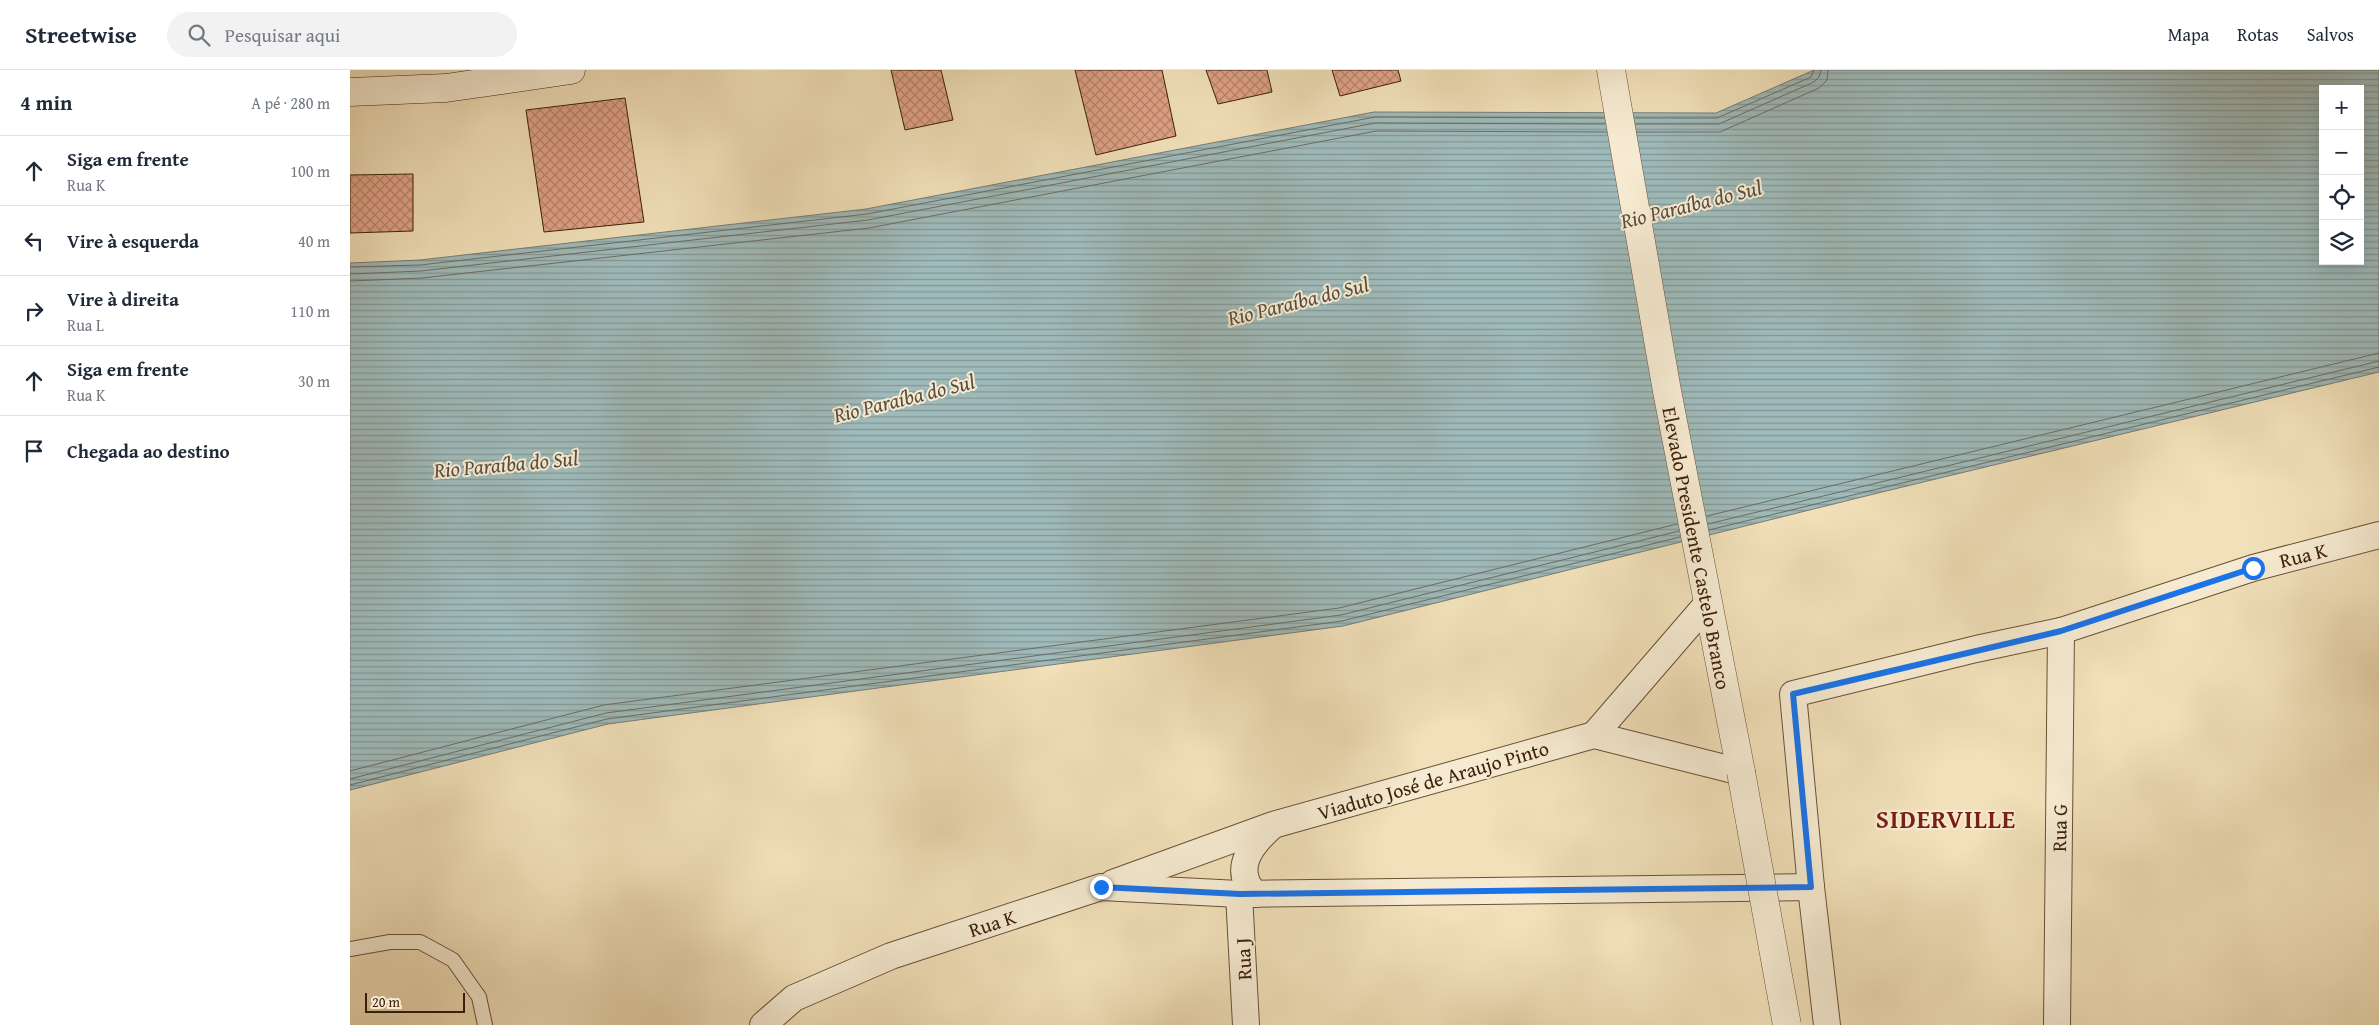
<!DOCTYPE html>
<html lang="pt">
<meta charset="utf-8">
<style>
body{margin:0;font-family:"Gentium Book Plus",serif;background:#f2f2f3;color:#1f2937}
.controls{position:absolute;right:15px;top:15px;display:grid;overflow:hidden;border-radius:0px;box-shadow:0 5px 20px #0002}
.controls button{width:45px;height:45px;display:grid;place-items:center;padding:0;border:0;border-bottom:1px solid #e0e1e3;background:#fff;color:#1f2937;font:25px sans-serif}
.scale{position:absolute;left:15px;bottom:12px;width:100px;box-sizing:border-box;padding-left:5px;border:2px solid #3d200a;border-top:0;font-size:14px;line-height:18px;white-space:nowrap;color:#3d200a;-webkit-text-stroke:4px #f6ebd2;paint-order:stroke}
.stop{position:absolute;width:15px;height:15px;margin:-11px;border:4px solid #1a73e8;border-radius:50%;background:#fff}
.stop.end{background:#1a73e8;border-color:#fff;box-shadow:0 1px 5px #0008}
.list{margin:0;padding:0;list-style:none}
h2{display:flex;justify-content:space-between;align-items:center;height:65px;margin:0;padding:0 20px;font-size:21px}
h2 small{font-size:16px;font-weight:400;color:#747a83}
.list li{display:grid;grid-template-columns:32px 1fr auto;gap:15px;align-items:center;box-sizing:border-box;height:70px;padding:0 20px;border-top:1px solid #e0e1e3}
.list b{display:block;font-size:19px;white-space:nowrap}
.list p{margin:0;font-size:16px;white-space:nowrap;color:#747a83}
.list em{font-size:16px;font-style:normal;color:#747a83}
.icon{flex:none;width:28px;height:28px;fill:none;stroke:currentColor;stroke-width:2;stroke-linecap:round;stroke-linejoin:round}
.map{position:relative;flex:none;width:2029px;height:955px;overflow:hidden}
header{display:flex;align-items:center;gap:30px;box-sizing:border-box;height:70px;padding:0 25px;background:#fff;border-bottom:1px solid #e0e1e3}
header strong{font-size:24px}
nav{display:flex;gap:28px;margin-inline-start:auto;font-size:18px}
.search{width:350px;height:45px;background:#f2f2f3;display:flex;align-items:center;gap:12px;box-sizing:border-box;padding:0 18px;border-radius:28px;color:#747a83;font-size:19px}
main{display:flex}
aside{flex:1;background:#fff}
.map>svg:first-child{display:block}
.water{fill:url(#water-rules);stroke:#787c74;fill-rule:evenodd}
.lines{fill:none;stroke-linecap:round;stroke-linejoin:round}
.shore{stroke:#6e6d62;stroke-width:1}
.building{fill:url(#building-cross-hatch);stroke:#3d200a}
.service-casing{stroke:#6a5036;stroke-width:16}
.minor-casing{stroke:#6a5036;stroke-width:28}
.tertiary-casing{stroke:#6a5036;stroke-width:29}
.secondary-casing{stroke:#3d200a;stroke-width:29}
.service{stroke:#f6ebd2;stroke-width:14}
.minor{stroke:#f6ebd2;stroke-width:26}
.tertiary{stroke:#f6ebd2;stroke-width:28}
.secondary{stroke:#f6ebd2;stroke-width:28}
.tertiary-bridge-casing{stroke:#6a5036;stroke-width:29;stroke-linecap:butt}
.tertiary-bridge{stroke:#f6ebd2;stroke-width:28}
.route{stroke:#1a73e8;stroke-width:6}
.labels{text-anchor:middle;dominant-baseline:central;stroke-width:4;stroke-linejoin:round;paint-order:stroke}
.street-label{font-size:20px;fill:#3d200a;stroke:#f6ebd2}
.water-label{font-size:21px;font-style:italic;fill:#5a4e3f;stroke:#f6ebd2}
.district-label{font-size:25px;font-weight:bold;letter-spacing:1px;fill:#7a1f14;stroke:#f6ebd2}
</style>
<header>
<strong>Streetwise</strong>
<div class="search"><svg class="icon" aria-label="search" viewBox="0 0 24 24"><circle cx="10" cy="10" r="6"/><path d="M15 15l6 6"/></svg>Pesquisar aqui</div>
<nav><a>Mapa</a><a>Rotas</a><a>Salvos</a></nav>
</header>
<main>
<aside>
<h2>4 min<small>A pé · 280 m</small></h2>
<ul class="list">
<li><svg class="icon" aria-label="ahead" viewBox="0 0 24 24"><path d="M12 20V5M6 11l6-6 6 6"/></svg><div><b>Siga em frente</b><p>Rua K</p></div><em>100 m</em></li>
<li><svg class="icon" aria-label="left" viewBox="0 0 24 24"><path d="M17 20v-9H6M10 6l-5 5 5 5"/></svg><div><b>Vire à esquerda</b></div><em>40 m</em></li>
<li><svg class="icon" aria-label="right" viewBox="0 0 24 24"><path d="M7 20v-9h11M14 6l5 5-5 5"/></svg><div><b>Vire à direita</b><p>Rua L</p></div><em>110 m</em></li>
<li><svg class="icon" aria-label="ahead" viewBox="0 0 24 24"><path d="M12 20V5M6 11l6-6 6 6"/></svg><div><b>Siga em frente</b><p>Rua K</p></div><em>30 m</em></li>
<li><svg class="icon" aria-label="arrive" viewBox="0 0 24 24"><path d="M6 21V4h12l-3 4 3 4H6"/></svg><div><b>Chegada ao destino</b></div></li>
</ul>
</aside>
<div class="map">
<svg width="2029" height="955" viewBox="0 0 2029 955">
<defs>
<pattern id="water-rules" width="6" height="5" patternUnits="userSpaceOnUse" patternTransform="scale(1.25)"><rect width="6" height="5" fill="#9fbaba"/><path d="M0 2.5h6" fill="none" stroke="#839795"/></pattern>
<pattern id="building-cross-hatch" width="8" height="8" patternUnits="userSpaceOnUse" patternTransform="scale(1.25)"><rect width="8" height="8" fill="#e0a286"/><path d="M0 0l8 8M0 8l8-8" fill="none" stroke="#b7846c"/></pattern>
</defs>
<rect width="100%" height="100%" fill="#f1e0b9"/>
<filter id="stains"><feTurbulence type="fractalNoise" baseFrequency=".004" numOctaves="4"/><feColorMatrix values="0 0 0 0 .2 0 0 0 0 .09 0 0 0 0 .02 0 0 0 .5 -.17"/></filter>
<radialGradient id="worn" r=".72"><stop offset=".6" stop-color="#630" stop-opacity="0"/><stop offset="1" stop-color="#630" stop-opacity=".3"/></radialGradient>
<path class="water" d="M1464 0H2029V302L1532 422 993 556 258 654 0 720V193L70 190 516 139 1024 42 1366 43ZM1973 19H2010V191H1973Z"/>
<g class="lines">
<g class="shore">
<path d="M1285 48H1367L1461 7 1464 0"/>
<path d="M1286 54H1369L1464 12 1469 7 1471 0"/>
<path d="M1287 62H1370L1469 18 1477 10 1478 0"/>
<path d="M0 197 70 195 517 144 1025 47 1254 48"/>
<path d="M0 204 71 201 518 150 1025 53 1255 54"/>
<path d="M0 211 72 208 519 158 1026 61 1257 62"/>
<path d="M1357 446 2029 283"/>
<path d="M1358 454 2029 291"/>
<path d="M1359 460 2029 297"/>
<path d="M0 701 254 635 989 538 1327 454"/>
<path d="M0 709 256 643 991 545 1329 461"/>
<path d="M0 715 257 649 992 551 1330 467"/>
</g>
</g>
<g class="building">
<path d="M541 0H591L603 50 555 60Z"/>
<path d="M725 0H812L826 66 746 85Z"/>
<path d="M856 0H917L922 22 868 34Z"/>
<path d="M982 0H1048L1051 11 990 26Z"/>
<path d="M275 28 294 152 194 162 176 40Z"/>
<path d="M63 104V161L0 163V105Z"/>
</g>
<g class="lines">
<g class="service-casing">
<path id="service" d="M0 879 40 872H70L103 890 129 927 135 955"/>
</g>
<g class="minor-casing">
<g id="minor">
<path d="M1244 665 1358 533"/>
<path d="M763 813 923 755 1244 665 1391 702"/>
<path d="M889 824 896 955"/>
<path d="M905 824C881 799 902 774 922 756"/>
<path d="M413 955 444 928 541 886 751 817 889 824 1461 817"/>
<path d="M1477 955 1461 817 1443 624 1626 579 1711 561 1903 498 2029 465"/>
<path d="M1707 955 1711 561"/>
</g>
</g>
<g class="tertiary-casing">
<path id="tertiary" d="M1261 0 1317 321 1391 702"/>
</g>
<g class="secondary-casing">
<path id="secondary" d="M0 22 96 18 221 0"/>
</g>
<use href="#service" class="service"/>
<use href="#minor" class="minor"/>
<use href="#tertiary" class="tertiary"/>
<use href="#secondary" class="secondary"/>
<g class="tertiary-bridge-casing">
<path id="tertiary-bridge" d="M1391 702 1437 955"/>
</g>
<use href="#tertiary-bridge" class="tertiary-bridge"/>
</g>
<g class="lines">
<path class="route" d="M751 817 890 824 1461 817 1443 624 1711 561 1903 498"/>
</g>
<g class="labels">
<g class="street-label">
<text transform="translate(1347 478) rotate(79)">Elevado Presidente Castelo Branco</text>
<text transform="translate(1953 485) rotate(-14)">Rua K</text>
<text transform="translate(1083 710) rotate(-16)">Viaduto José de Araujo Pinto</text>
<text transform="translate(1709 758) rotate(-89)">Rua G</text>
<text transform="translate(642 853) rotate(-18)">Rua K</text>
<text transform="translate(893 889) rotate(-93)">Rua J</text>
</g>
<g class="water-label">
<text transform="translate(1341 134) rotate(-14)">Rio Paraíba do Sul</text>
<text transform="translate(948 231) rotate(-14)">Rio Paraíba do Sul</text>
<text transform="translate(554 328) rotate(-14)">Rio Paraíba do Sul</text>
<text transform="translate(156 394) rotate(-5)">Rio Paraíba do Sul</text>
</g>
<g class="district-label">
<text x="1596" y="749">SIDERVILLE</text>
</g>
</g>
<rect width="100%" height="100%" filter="url(#stains)"/>
<rect width="100%" height="100%" fill="url(#worn)"/>
</svg>
<div class="controls">
<button>+</button>
<button>−</button>
<button><svg class="icon" aria-label="locate" viewBox="0 0 24 24"><circle cx="12" cy="12" r="6"/><path d="M12 2v4M12 18v4M2 12h4M18 12h4"/></svg></button>
<button><svg class="icon" aria-label="layers" viewBox="0 0 24 24"><path d="M12 4l9 5-9 5-9-5zM3 14l9 5 9-5"/></svg></button>
</div>
<div class="scale">20 m</div>
<div class="stop" style="left:1903px;top:498px"></div>
<div class="stop end" style="left:751px;top:817px"></div>
</div>
</main>
